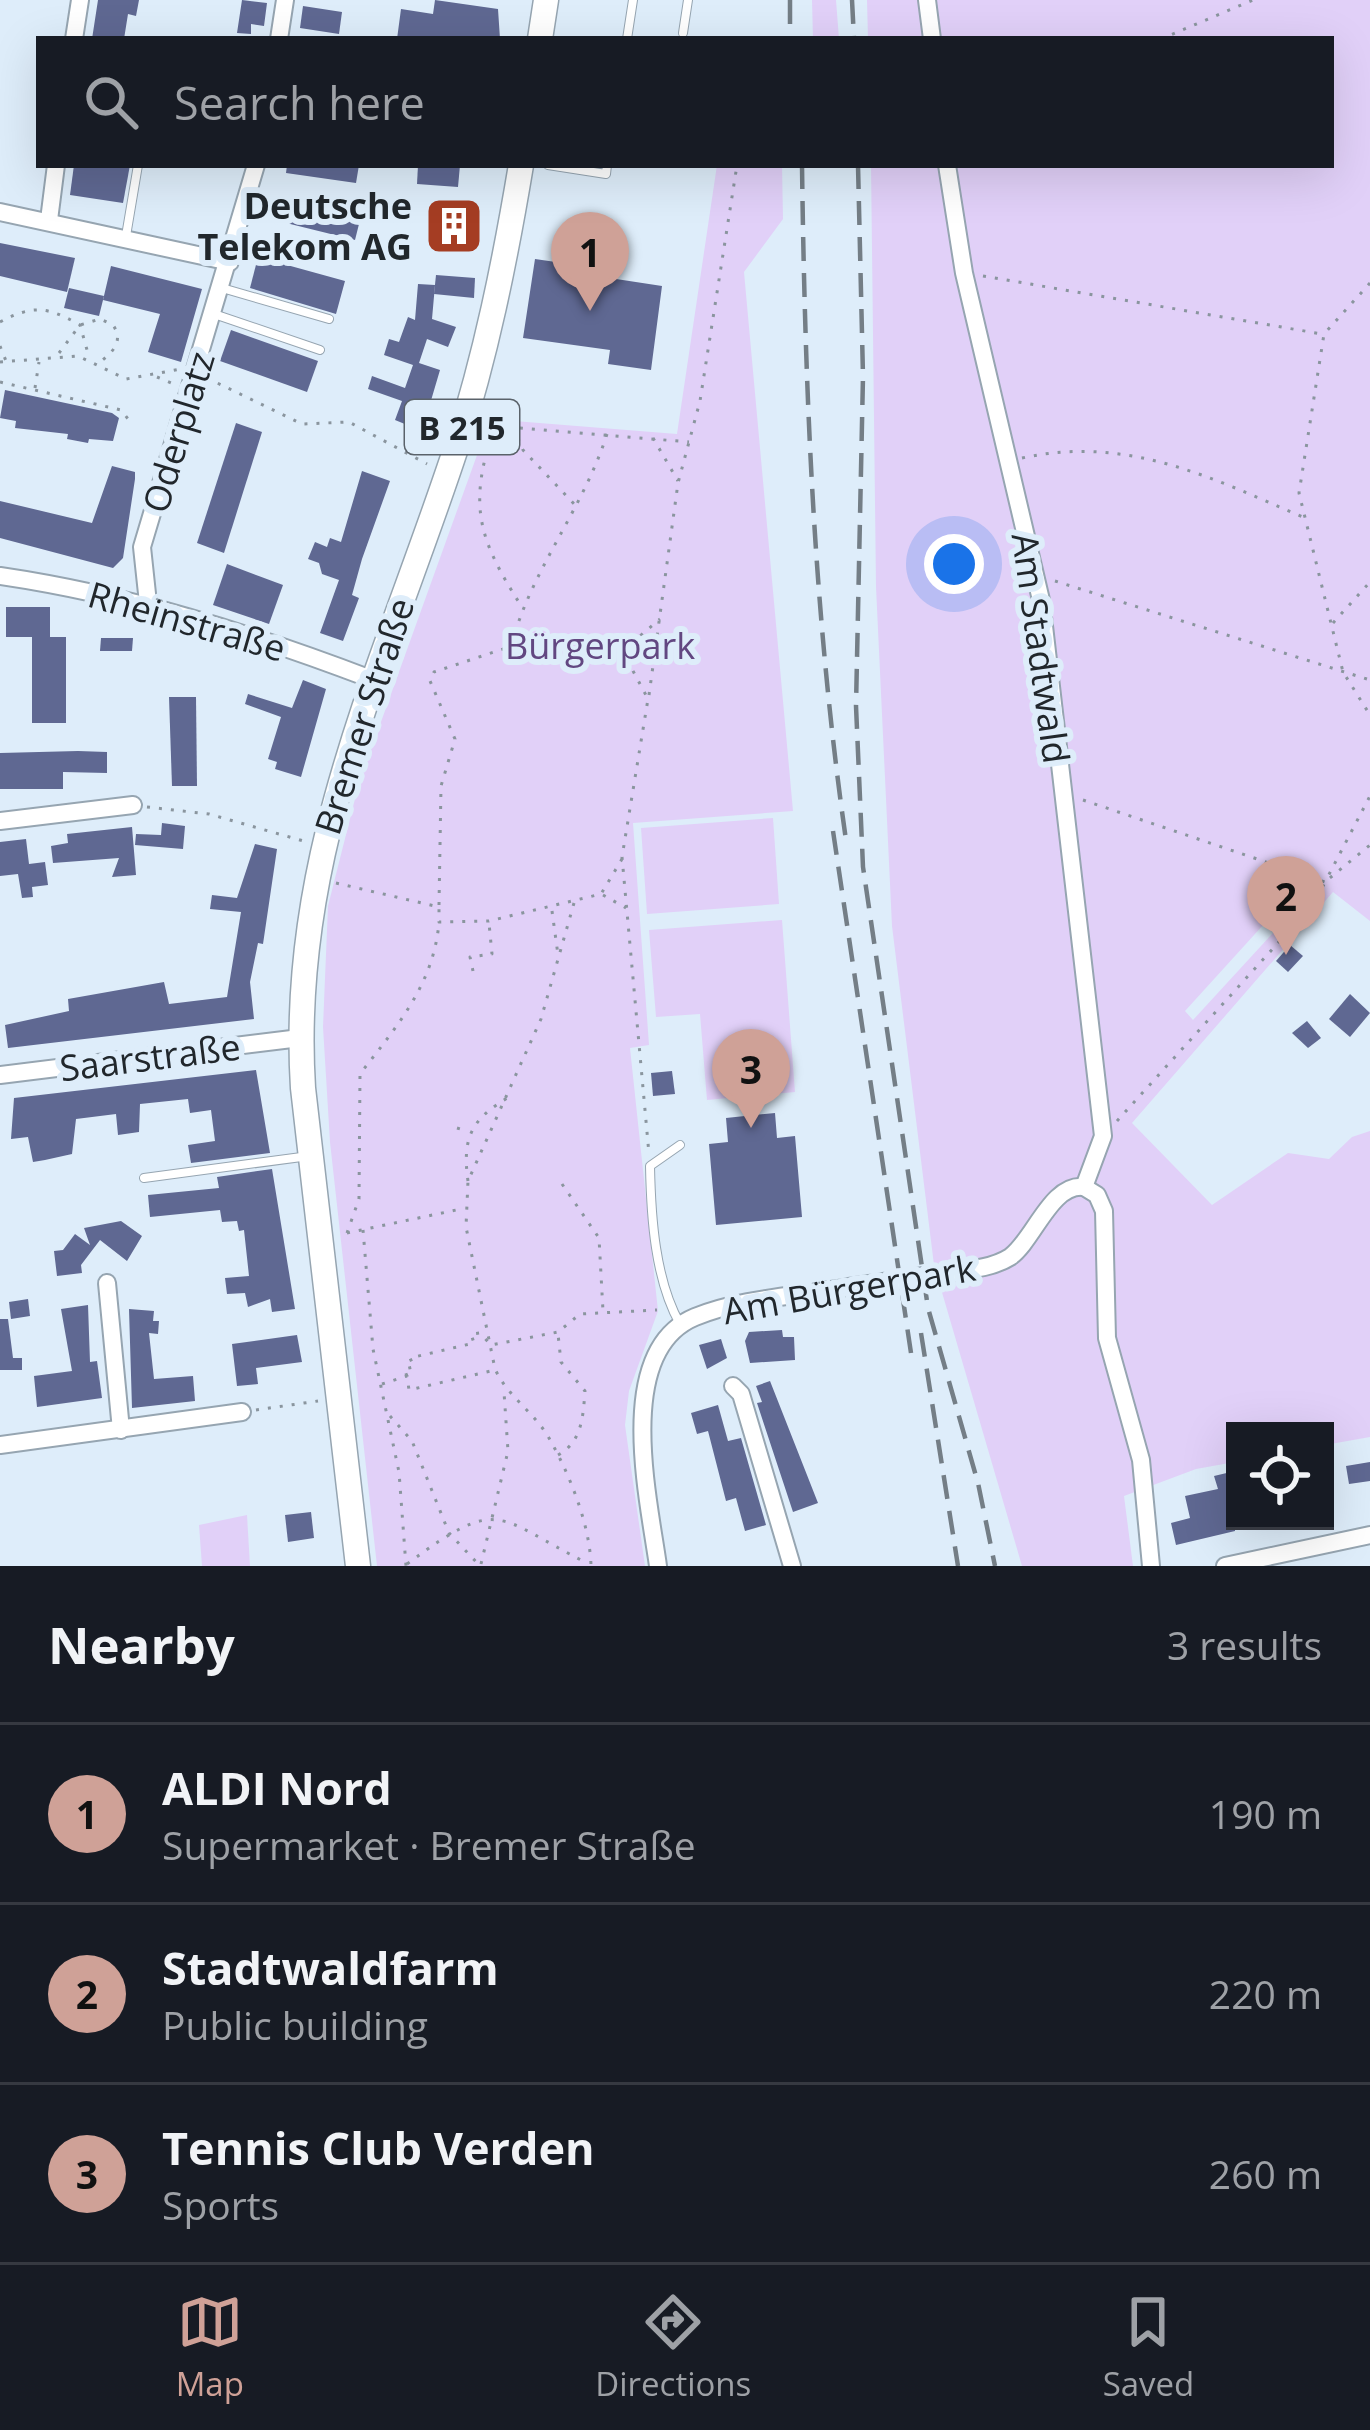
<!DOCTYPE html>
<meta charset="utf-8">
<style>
body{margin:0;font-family:"Open Sans",sans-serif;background:#242831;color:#f1f3f6}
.controls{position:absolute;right:36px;bottom:36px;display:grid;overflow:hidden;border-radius:0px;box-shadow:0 12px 48px #0002}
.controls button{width:108px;height:108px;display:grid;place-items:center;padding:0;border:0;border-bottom:3px solid #363941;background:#171b24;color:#f1f3f6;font:60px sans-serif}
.you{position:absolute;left:954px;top:564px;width:42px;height:42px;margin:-30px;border:9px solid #fff;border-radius:50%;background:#1a73e8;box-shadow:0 0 0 18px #1a73e833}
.badge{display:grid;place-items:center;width:78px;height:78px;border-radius:50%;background:#cfa197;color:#111;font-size:39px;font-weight:700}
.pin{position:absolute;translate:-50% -99px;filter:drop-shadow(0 3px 6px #0008)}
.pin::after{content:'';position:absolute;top:63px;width:42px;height:36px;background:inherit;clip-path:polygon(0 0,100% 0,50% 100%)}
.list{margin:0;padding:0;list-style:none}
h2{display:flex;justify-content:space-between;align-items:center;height:156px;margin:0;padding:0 48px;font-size:51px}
h2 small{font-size:39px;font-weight:400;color:#9ea1a6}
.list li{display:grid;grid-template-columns:78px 1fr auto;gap:36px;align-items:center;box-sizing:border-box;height:180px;padding:0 48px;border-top:3px solid #363941}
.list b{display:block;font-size:45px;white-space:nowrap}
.list p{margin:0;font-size:39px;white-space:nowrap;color:#9ea1a6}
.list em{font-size:39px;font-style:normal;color:#9ea1a6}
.icon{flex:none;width:66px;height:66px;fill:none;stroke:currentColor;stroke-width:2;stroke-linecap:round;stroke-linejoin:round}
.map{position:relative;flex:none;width:1370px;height:1566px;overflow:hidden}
.search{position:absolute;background:#171b24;box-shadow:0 12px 48px #0002;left:36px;right:36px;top:36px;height:132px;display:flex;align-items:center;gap:30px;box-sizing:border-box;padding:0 42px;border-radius:0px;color:#9ea1a6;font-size:45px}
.sheet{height:696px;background:#171b24}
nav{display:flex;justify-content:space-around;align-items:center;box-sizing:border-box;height:168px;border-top:3px solid #363941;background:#171b24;font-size:33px;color:#9ea1a6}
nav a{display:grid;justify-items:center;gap:6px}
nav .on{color:#cfa197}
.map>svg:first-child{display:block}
.green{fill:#e1d0f8;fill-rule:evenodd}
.building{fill:#5f6892}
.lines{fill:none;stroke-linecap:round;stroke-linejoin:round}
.service-casing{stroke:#96a5b1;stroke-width:10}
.minor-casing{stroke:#96a5b1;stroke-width:20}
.primary-casing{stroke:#96a5b1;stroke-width:27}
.path{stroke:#8a959e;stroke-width:3;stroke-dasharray:3 9;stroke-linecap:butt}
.service{stroke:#fff;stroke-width:8}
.minor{stroke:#fff;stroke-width:16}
.primary{stroke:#fff;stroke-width:24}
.rail{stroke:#747e86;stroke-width:4.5;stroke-dasharray:24 12;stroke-linecap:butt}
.minor-bridge-casing{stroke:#96a5b1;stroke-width:20;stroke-linecap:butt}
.minor-bridge{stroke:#fff;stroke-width:16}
.labels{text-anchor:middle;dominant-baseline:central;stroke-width:12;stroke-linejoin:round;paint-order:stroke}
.shield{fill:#deedfa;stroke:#5a626a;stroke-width:3}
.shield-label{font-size:33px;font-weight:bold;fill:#21272c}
.poi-label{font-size:36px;font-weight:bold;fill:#21272c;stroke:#deedfa;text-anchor:end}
.street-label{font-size:36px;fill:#21272c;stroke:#deedfa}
.park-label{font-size:36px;fill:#624781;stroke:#deedfa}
</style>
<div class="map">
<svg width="1370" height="1566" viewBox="0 0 1370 1566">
<rect width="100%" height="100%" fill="#deedfa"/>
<g class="green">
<path d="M812 0H836L839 39H813Z"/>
<path d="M867 0H1370V921L1333 892 1132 1123 1212 1205 1288 1153 1329 1159 1352 1137 1370 1131V1437L1325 1445V1431H1235V1462L1196 1469 1124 1496 1133 1566H1022L934 1265 892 926 876 587 871 165H1331V39H868ZM1285 901 1294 910 1193 1020 1185 1011Z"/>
<path d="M717 165H782L783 219 744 272 793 811 633 823 649 1045 630 1048 658 1311 629 1391 625 1425 645 1566H377L330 1142 323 1027 328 906 359 783 490 419 677 434Z"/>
<path d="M773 818 779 904 647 914 641 828Z"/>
<path d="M782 920 795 1092 707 1100 700 1014 656 1017 649 930Z"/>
<path d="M247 1515 250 1566H202L199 1525Z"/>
</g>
<g class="building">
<path d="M98 0H139L136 16 128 14 124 39H92Z"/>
<path d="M242 0 267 3 264 26 251 24V34L237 33Z"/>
<path d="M435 0 498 9 500 39H397L401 9 433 14Z"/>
<path d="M303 6 342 12 339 34 300 28Z"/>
<path d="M74 165H130L123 203 70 195Z"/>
<path d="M287 165H359L356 183 286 173Z"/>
<path d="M418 165H460L458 187 417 184Z"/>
<path d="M276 195 361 216 355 240 270 219Z"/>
<path d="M438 209 471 211 469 242 436 240Z"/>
<path d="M0 243 75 258 67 292 0 276Z"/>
<path d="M258 257 345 281 336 314 250 288Z"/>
<path d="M535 259 604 269 603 277 662 286 651 370 608 364 610 350 523 338Z"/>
<path d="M111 266 202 289 181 362 148 352 160 314 103 300Z"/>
<path d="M436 275 475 278 474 298 434 294Z"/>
<path d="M418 284 435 285 432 319 456 327 448 347 427 339 419 363 440 370 422 431 395 420 402 401 368 389 372 376 405 388 413 365 384 355 389 339 399 342 408 317 415 320Z"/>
<path d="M69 288 104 296 99 316 64 308Z"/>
<path d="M231 330 318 361 307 392 220 361Z"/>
<path d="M5 390 112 413 119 418 113 441 89 439 88 443 67 439 68 434 15 428 16 421 0 418Z"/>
<path d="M236 423 262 432 224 553 197 543Z"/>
<path d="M112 466 135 472V479L123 558 113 568 0 538V501L92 523Z"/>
<path d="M362 471 390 481 362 559 352 595 359 598 343 641 320 633 339 580 322 574 319 563 308 559 315 542 327 547 330 538 341 542Z"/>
<path d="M227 564 283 585 269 624 213 605Z"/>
<path d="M6 607H50V637H66V723H32V637H6Z"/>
<path d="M101 638H133L132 651H100Z"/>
<path d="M303 680 326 689 301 777 275 769 277 762 268 759 281 717 245 704 248 694 292 708Z"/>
<path d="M169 697H196L197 786H172Z"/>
<path d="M78 751 107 752V773L63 772V789H0V753Z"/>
<path d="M162 823 185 826 183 849 135 845 136 834 161 835Z"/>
<path d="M132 827 136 875 112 877 119 858 53 863 51 846 68 843 67 834Z"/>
<path d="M26 839 29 864 45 862 48 885 32 887 33 897 22 898 18 874 0 876V842Z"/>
<path d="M255 844 277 849 263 944 258 943 250 982 254 1019 8 1048 5 1025 69 1011 68 999 164 982 169 1004 227 997 241 912 210 909 212 895 237 898Z"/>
<path d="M1290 945 1303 956 1288 972 1276 961Z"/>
<path d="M1350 994 1370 1013 1350 1037 1329 1019Z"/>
<path d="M1307 1021 1321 1038 1308 1048 1292 1033Z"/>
<path d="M256 1070 270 1153 191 1163 188 1145 215 1141 211 1110 190 1113 188 1099 140 1104 139 1132 118 1135 116 1114 76 1119 72 1154 45 1160 33 1162 28 1137 11 1139 14 1098Z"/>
<path d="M672 1071 675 1094 653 1096 651 1073Z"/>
<path d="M775 1113 777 1138 795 1136 802 1217 716 1225 709 1144 728 1142 726 1118Z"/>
<path d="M272 1169 295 1309 272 1312 270 1299 248 1307 245 1293 227 1294 225 1278 249 1276 244 1230 239 1231 237 1221 222 1222 220 1210 150 1217 148 1195 219 1188 217 1177Z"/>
<path d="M121 1221 142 1236 127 1261 100 1240 81 1265 82 1273 57 1276 54 1251 63 1250 75 1234 90 1245 84 1228Z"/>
<path d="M28 1299 30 1316 11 1319 9 1302Z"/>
<path d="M88 1305 90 1362 97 1361 102 1398 37 1407 34 1376 72 1371 61 1309Z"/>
<path d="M129 1309 154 1311 153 1321H159L158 1334 149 1333 154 1379 193 1376 195 1401 132 1408Z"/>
<path d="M0 1319H8L13 1358H22V1370H0Z"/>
<path d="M782 1330 783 1337H794L795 1360 750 1363 745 1341 749 1332Z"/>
<path d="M297 1335 302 1362 256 1368 258 1384 237 1386 232 1344Z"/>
<path d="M721 1339 727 1358 707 1369 699 1345Z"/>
<path d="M770 1381 818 1503 793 1512 757 1403 762 1402 756 1386Z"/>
<path d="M718 1405 728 1441 741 1438 766 1525 745 1531 736 1498 726 1501 708 1431 697 1434 691 1413Z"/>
<path d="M1370 1462V1481L1349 1484 1346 1466Z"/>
<path d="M1235 1471V1531L1176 1545 1171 1523 1190 1518 1185 1496 1218 1489 1214 1476Z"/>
<path d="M311 1512 314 1538 288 1542 285 1515Z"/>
</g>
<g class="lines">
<g class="service-casing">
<g id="service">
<path d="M683 33 688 0"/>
<path d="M627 39 633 0"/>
<path d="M548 165 606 174 607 165"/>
<path d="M126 236 138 165"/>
<path d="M222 288 329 319"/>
<path d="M214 314 320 350"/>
<path d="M680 1145 650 1166C651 1217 655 1280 680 1324"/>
<path d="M144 1178 309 1156"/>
</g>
</g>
<g class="minor-casing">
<g id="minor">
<path d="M927 0 932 39"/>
<path d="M74 39 80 0"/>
<path d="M279 39 285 0"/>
<path d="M947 165 964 273 1041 600 1103 1136 1084 1187"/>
<path d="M0 212 230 262"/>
<path d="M49 220 56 165"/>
<path d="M0 576C129 595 250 633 371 679"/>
<path d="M148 603 142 547 256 165"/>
<path d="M0 821 133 805"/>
<path d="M0 1075 300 1038"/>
<path d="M1084 1187 1097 1195 1104 1211 1107 1338 1141 1460 1151 1566"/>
<path d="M944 1273C965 1270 991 1269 1010 1257 1034 1240 1051 1183 1084 1187"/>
<path d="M107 1283 121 1430"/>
<path d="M733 1386 741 1394 792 1566"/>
<path d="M0 1445 242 1412"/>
<path d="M658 1566C649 1500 613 1351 695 1317 741 1298 800 1296 849 1287"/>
<path d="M1225 1566 1370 1535"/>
</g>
</g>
<g class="primary-casing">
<g id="primary">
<path d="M540 39 546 0"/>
<path d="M358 1566 303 1088C288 853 385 664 456 448 486 355 505 261 521 165"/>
</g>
</g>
<g class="path">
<path d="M1161 39 1253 0"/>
<path d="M983 276 1322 334"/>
<path d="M1370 283 1324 334 1299 493 1343 672 1370 715"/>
<path d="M0 322C34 304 48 307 80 325L89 357"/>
<path d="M0 346 6 361"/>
<path d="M59 353 80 325 100 319 113 325C124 341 113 352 100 362"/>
<path d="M0 362 78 356 126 379 181 369"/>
<path d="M157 377 176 385"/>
<path d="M207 378 302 424 349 422 427 464"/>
<path d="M0 382 121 410 132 424"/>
<path d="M35 388 39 362"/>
<path d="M484 425 689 442"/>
<path d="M513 427 523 450 577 507"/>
<path d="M494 428C468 505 478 538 520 604"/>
<path d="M607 434C583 510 530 571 511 647L612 660 632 669 648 699 622 857 649 1154"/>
<path d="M653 438 678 481"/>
<path d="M1022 458C1127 435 1210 477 1305 518"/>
<path d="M1055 581 1370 680"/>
<path d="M1333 623 1370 582"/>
<path d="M613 659 660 619"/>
<path d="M649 695 678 483 700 401 737 165"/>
<path d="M1083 800 1325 882 1370 796"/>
<path d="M147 807 209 814 307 842"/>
<path d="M336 883 439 907V922L489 921 601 894 622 859"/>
<path d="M603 895 626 908"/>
<path d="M574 903 541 1019 468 1181 466 1227 495 1369C508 1397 534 1412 549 1438 570 1475 590 1525 591 1566"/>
<path d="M439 905 441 786 455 739 430 681 434 672 509 647"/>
<path d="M552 911 558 955"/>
<path d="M473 971 470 957 492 954 489 923"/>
<path d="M1117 1121 1315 902 1325 882 1370 845"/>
<path d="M457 1128 467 1131"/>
<path d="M468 1181C462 1138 471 1119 509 1097"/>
<path d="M562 1184 599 1238 603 1311"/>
<path d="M363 1230 373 1349 399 1472 406 1566"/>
<path d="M347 1233 359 1199 360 1074C397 1026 434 984 439 922"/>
<path d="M347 1233 461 1209"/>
<path d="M407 1376 404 1369 414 1367 410 1358 474 1343 471 1334 480 1333 491 1345 558 1332 580 1314 657 1310"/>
<path d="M382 1384 407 1376 409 1390 495 1370"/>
<path d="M256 1410 318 1401"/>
<path d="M390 1416 412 1441 449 1533 480 1566"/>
<path d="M558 1455C582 1442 583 1417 585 1391L561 1362 558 1334"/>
<path d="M407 1564C501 1494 495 1517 587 1563"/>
<path d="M481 1564 508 1451 504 1392"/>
</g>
<use href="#service" class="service"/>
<use href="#minor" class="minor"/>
<use href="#primary" class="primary"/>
<g class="rail">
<path d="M790 0V39"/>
<path d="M852 0 854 39"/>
<path d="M802 165C805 393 814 621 847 847"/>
<path d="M858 165 863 376 856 706 863 867 928 1308 978 1483 995 1566"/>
<path d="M833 831 911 1353"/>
<path d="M921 1333 958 1566"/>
</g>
<g class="minor-bridge-casing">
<path id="minor-bridge" d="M849 1287 944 1273"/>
</g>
<use href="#minor-bridge" class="minor-bridge"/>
</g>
<defs>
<g id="building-square" transform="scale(3)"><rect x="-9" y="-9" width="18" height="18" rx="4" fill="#a53d23" stroke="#deedfa"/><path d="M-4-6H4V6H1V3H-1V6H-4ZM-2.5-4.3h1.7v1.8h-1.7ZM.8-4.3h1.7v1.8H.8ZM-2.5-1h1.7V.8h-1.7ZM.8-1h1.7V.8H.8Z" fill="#fff"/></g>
</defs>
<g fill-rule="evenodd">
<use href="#building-square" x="454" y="226"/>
</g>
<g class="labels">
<rect class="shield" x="405" y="400" width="114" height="54" rx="9"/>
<g class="shield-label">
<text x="462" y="427">B 215</text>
</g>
<g class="poi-label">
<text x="412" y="205">Deutsche<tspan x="412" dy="41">Telekom AG</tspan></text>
</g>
<g class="street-label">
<text transform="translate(178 432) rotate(-73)">Oderplatz</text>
<text transform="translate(187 621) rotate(16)">Rheinstraße</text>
<text transform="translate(1041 648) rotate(82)">Am Stadtwald</text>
<text transform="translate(364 716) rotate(-72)">Bremer Straße</text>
<text transform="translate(150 1057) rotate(-7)">Saarstraße</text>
<text transform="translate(849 1289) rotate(-10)">Am Bürgerpark</text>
</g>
<g class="park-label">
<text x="600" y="645">Bürgerpark</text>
</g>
</g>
</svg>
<div class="controls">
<button><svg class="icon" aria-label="locate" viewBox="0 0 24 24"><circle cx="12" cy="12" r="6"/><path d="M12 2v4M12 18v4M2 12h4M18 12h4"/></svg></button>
</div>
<div class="you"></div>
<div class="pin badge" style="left:590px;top:311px">1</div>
<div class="pin badge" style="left:1286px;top:955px">2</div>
<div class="pin badge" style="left:751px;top:1128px">3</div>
<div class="search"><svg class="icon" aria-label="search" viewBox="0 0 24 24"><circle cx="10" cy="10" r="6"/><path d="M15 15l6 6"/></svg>Search here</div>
</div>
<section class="sheet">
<h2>Nearby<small>3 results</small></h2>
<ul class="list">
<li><span class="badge">1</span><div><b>ALDI Nord</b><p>Supermarket · Bremer Straße</p></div><em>190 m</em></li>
<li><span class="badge">2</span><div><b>Stadtwaldfarm</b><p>Public building</p></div><em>220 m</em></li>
<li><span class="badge">3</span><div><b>Tennis Club Verden</b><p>Sports</p></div><em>260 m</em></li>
</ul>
</section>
<nav>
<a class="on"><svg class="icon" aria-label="map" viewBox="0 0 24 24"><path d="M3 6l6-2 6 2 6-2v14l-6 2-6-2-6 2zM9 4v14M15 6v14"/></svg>Map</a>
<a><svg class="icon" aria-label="directions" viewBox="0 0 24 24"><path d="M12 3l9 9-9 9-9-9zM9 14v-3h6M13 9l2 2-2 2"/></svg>Directions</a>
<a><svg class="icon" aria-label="saved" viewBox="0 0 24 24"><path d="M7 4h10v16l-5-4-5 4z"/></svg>Saved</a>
</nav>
